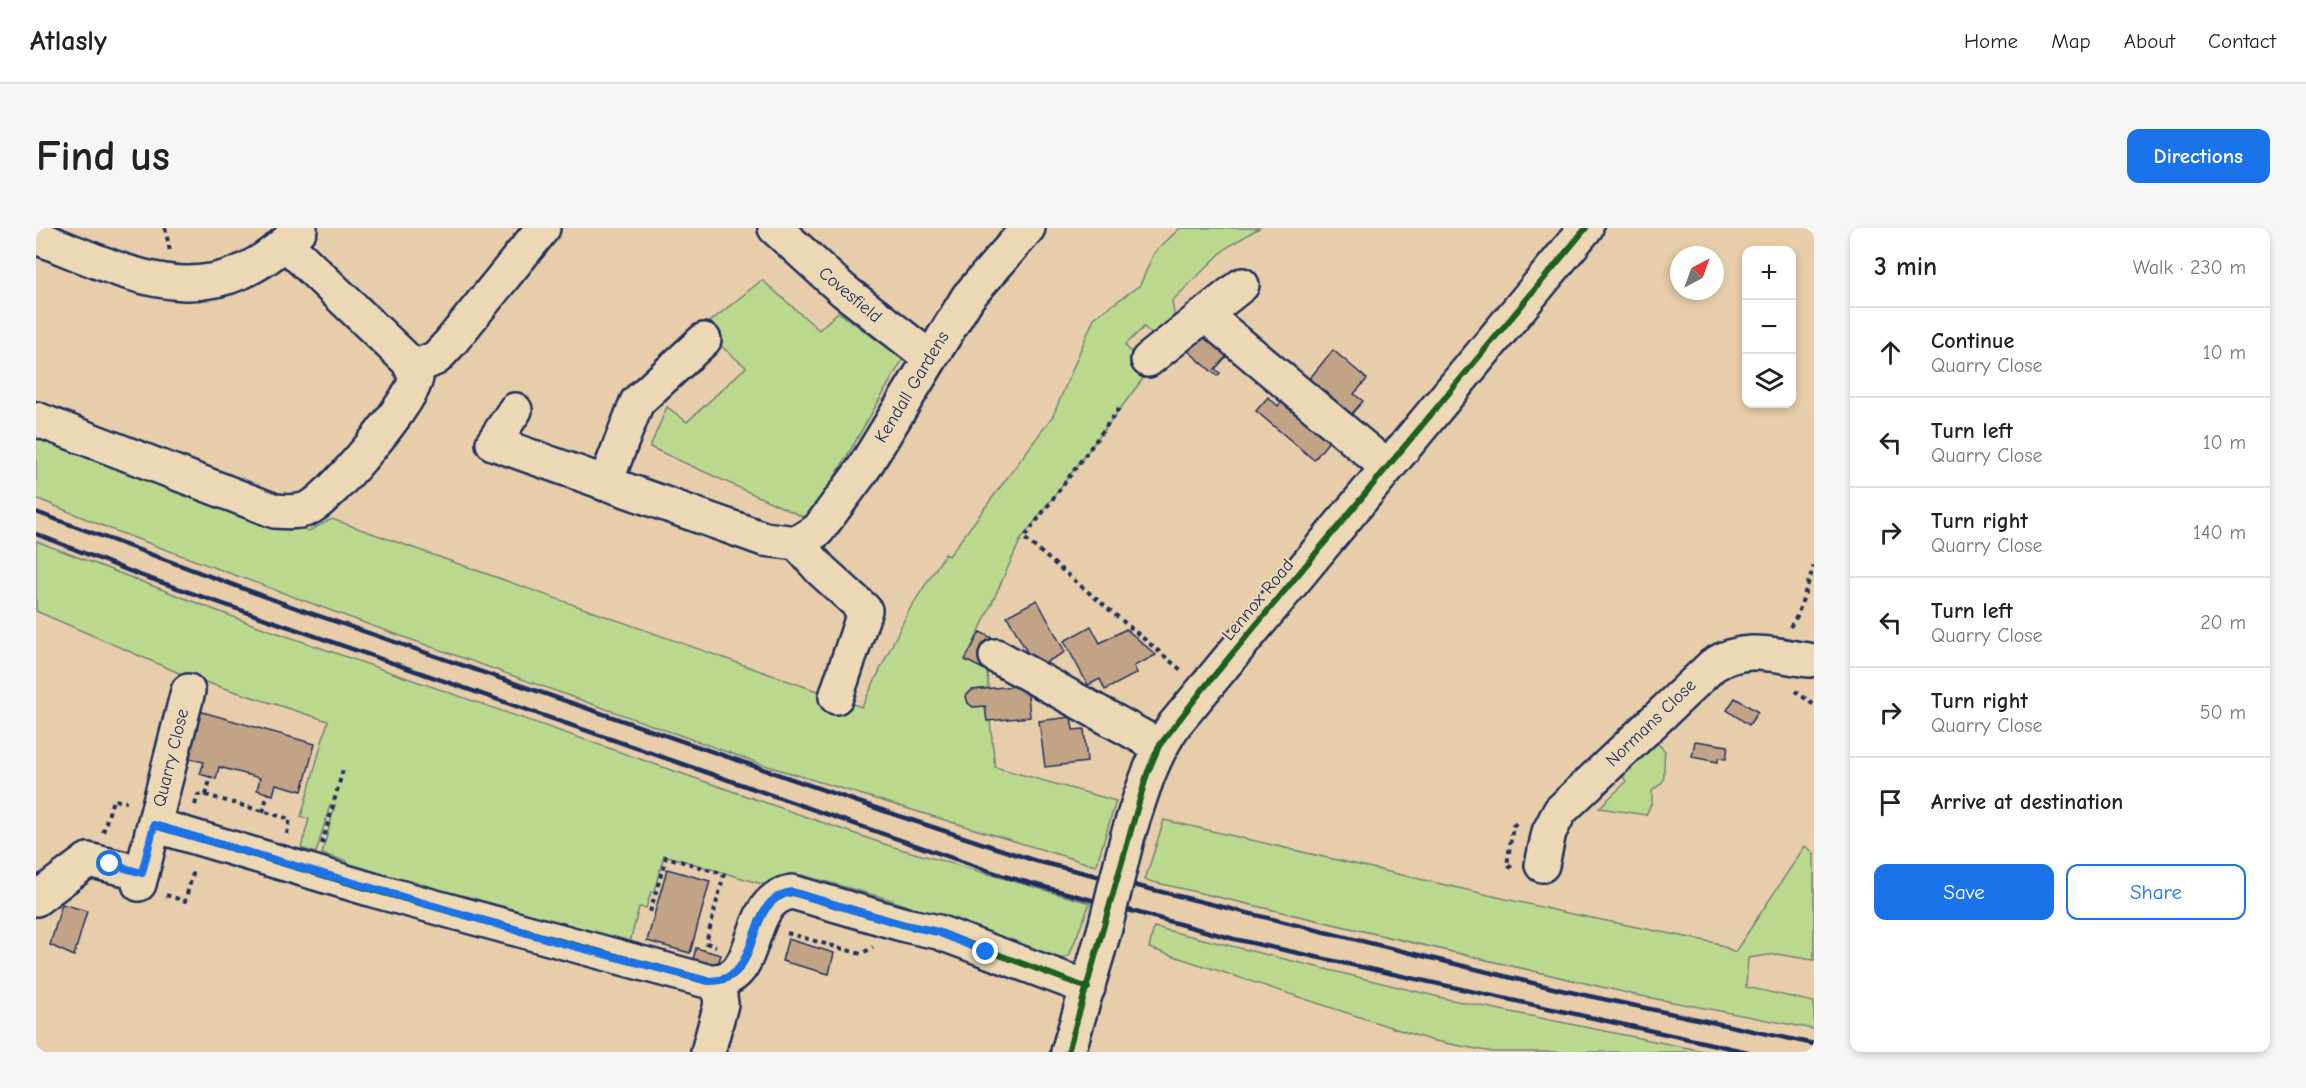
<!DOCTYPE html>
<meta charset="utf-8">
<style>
body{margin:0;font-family:"Comic Neue",sans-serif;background:#f6f6f6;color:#222}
.controls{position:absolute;right:18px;top:18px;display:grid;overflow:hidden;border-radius:12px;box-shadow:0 3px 9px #0003}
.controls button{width:54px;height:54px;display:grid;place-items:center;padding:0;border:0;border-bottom:2px solid #e0e0e0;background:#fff;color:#222;font:30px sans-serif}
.compass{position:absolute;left:1634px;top:18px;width:54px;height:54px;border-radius:50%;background:#fff;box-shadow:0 3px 9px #0003;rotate:41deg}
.stop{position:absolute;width:18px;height:18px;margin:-14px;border:4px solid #1a73e8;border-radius:50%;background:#fff}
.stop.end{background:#1a73e8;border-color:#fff;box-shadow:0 2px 6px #0008}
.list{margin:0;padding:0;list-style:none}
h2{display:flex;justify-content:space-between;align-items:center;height:78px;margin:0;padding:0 24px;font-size:26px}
h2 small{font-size:20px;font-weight:400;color:#767676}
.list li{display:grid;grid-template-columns:39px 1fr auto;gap:18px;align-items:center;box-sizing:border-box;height:90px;padding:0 24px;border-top:2px solid #e0e0e0}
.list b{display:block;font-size:22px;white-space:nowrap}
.list p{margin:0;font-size:20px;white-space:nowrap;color:#767676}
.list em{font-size:20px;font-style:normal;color:#767676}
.actions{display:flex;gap:12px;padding:18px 24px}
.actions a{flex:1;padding:14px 0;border:2px solid #1a73e8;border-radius:12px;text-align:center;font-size:21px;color:#1a73e8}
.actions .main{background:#1a73e8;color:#fff}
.icon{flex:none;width:33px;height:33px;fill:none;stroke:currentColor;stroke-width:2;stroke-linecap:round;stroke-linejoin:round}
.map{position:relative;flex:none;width:1778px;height:824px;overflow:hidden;border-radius:12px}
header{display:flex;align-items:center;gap:36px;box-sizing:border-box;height:84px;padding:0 30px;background:#fff;border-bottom:2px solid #e0e0e0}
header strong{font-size:28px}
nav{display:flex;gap:33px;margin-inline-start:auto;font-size:21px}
.intro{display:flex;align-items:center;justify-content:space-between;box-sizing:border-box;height:144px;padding:0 36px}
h1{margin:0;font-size:42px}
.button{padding:15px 27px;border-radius:12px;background:#1a73e8;color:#fff;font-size:21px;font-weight:700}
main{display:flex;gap:36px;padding:0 36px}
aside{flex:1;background:#fff;border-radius:12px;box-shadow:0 3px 9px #0003}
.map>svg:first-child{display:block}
.green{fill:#bcd88f;stroke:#6c8476;stroke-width:1.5}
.building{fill:#c3a386;stroke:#1b2f5e;stroke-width:1.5}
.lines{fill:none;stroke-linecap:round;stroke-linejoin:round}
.minor-casing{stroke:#1b2f5e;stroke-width:38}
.path{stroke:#1b2f5e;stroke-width:4;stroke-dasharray:4.5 4.5;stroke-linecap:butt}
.minor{stroke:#edd8b6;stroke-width:33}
.rail{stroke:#1b2f5e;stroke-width:4.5}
.minor-bridge-casing{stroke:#1b2f5e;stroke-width:38;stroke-linecap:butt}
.minor-bridge{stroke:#edd8b6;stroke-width:33}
.cycleway-casing{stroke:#edd8b6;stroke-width:10}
.cycleway{stroke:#1b5e20;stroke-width:6}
.route{stroke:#1a73e8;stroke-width:8}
.labels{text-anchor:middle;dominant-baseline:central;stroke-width:4.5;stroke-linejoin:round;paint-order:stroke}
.street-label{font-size:18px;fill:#1b2f5e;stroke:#edd8b6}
</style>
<header>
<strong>Atlasly</strong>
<nav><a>Home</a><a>Map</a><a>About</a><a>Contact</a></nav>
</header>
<div class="intro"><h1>Find us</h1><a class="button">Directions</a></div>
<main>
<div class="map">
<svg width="1778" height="824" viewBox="0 0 1778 824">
<rect width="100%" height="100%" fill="#e7cda9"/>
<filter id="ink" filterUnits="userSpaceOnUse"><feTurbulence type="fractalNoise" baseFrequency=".0167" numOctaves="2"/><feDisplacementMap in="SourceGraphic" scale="12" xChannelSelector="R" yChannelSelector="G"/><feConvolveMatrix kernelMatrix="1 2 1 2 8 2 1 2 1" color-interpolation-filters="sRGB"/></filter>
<g filter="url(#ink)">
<g class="green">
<path d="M1144 0H1223L1190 20 1136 73 1139 93 1121 111 1108 99 1089 117 1112 144 984 313 930 432 951 443 952 460 936 462 930 468 932 475 937 479 949 478 951 493H954L959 539 1080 573 1060 638 725 536 334 397 77 302 0 270V200L273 303 296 291 826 479 872 384 909 326 913 328 1017 188 1058 90 1104 57 1118 25Z"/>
<path d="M726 52 783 102 802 84 867 131 774 292 614 219 631 179 651 194 710 139 665 101Z"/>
<path d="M0 313 213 395 854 618 1054 675 1033 728 1023 731 852 671 766 647 747 648 729 657 628 627 618 664H615L610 680 603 679 593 718 311 638V633L286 626 299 577H294L280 625 265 620 273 591 265 589 292 493 150 448 0 383Z"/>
<path d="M1621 515 1629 523C1627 532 1629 549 1627 553 1625 557 1620 559 1616 563V574L1610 587 1563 580 1590 554 1587 548Z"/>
<path d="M1128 592 1526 684 1680 715 1699 724 1769 618 1778 625V732L1740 726 1712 730 1710 759 1778 774V801L1600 767 1109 652Z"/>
<path d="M1118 699 1411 771 1672 824H1456L1394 812 1113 720Z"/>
</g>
<g class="building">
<path d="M1170 103 1199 119 1179 141 1184 145 1181 148 1152 123Z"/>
<path d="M1297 122 1331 151 1318 166 1327 173 1311 191 1269 156Z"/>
<path d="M1251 167 1297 208 1278 232 1220 183 1232 169 1242 178Z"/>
<path d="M1001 372 1029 424 1000 440 971 388Z"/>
<path d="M1055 398 1064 415 1090 401 1120 427 1098 438 1101 445 1069 462 1064 451 1052 457 1028 413Z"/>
<path d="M944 404 966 415 951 443 929 432Z"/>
<path d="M991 457 994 489 951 493 949 478 937 479 932 475 930 468 936 462Z"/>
<path d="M1699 470 1722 484 1713 497 1691 482Z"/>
<path d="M163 483 279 516 266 563 240 556 237 567 221 562 224 550 183 539 180 551 164 546 168 534 150 530Z"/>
<path d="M1035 489 1037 502 1048 501 1051 534 1009 539 1003 493Z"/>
<path d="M1659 513 1692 518 1690 531 1682 530V534L1656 529Z"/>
<path d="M631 641 674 653 654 725 611 713Z"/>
<path d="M26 676 51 683 38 728 14 717Z"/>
<path d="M752 711 798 725 793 746 746 733Z"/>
<path d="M660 720 685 727 681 739 657 732Z"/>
</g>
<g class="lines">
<g class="minor-casing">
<g id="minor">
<path d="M739 0 807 62 893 129"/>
<path d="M0 9C101 49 175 92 264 1"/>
<path d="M1169 87 1351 239"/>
<path d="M1112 132 1206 57"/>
<path d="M377 140 400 130 414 115 507 0"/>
<path d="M479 182 457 215 728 311 761 315 785 342 829 382 800 469"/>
<path d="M0 191 239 283C251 284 265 285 275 279 299 265 375 175 380 150L372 133 250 16"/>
<path d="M569 256 601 174 668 112"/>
<path d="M761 315 782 302 826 243 932 69 992 0"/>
<path d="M960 428 1123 518"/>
<path d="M118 597 337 662 667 752C731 763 702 673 756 664L869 697 902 704 1052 760"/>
<path d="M1092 607C1105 567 1115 530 1139 496L1550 0"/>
<path d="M1506 637 1513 604 1524 583 1677 437C1709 417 1737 427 1773 432"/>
<path d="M103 656 152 463"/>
<path d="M0 671 52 632 106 645"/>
<path d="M672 824 685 776 682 753"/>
<path d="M1032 824 1069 700"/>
</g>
</g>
<g class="path">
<path d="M129 0 134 23"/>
<path d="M1083 181 988 310 1145 442"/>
<path d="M1754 399 1761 388 1778 338"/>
<path d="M1759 463 1778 477"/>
<path d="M170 567 175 548"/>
<path d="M159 577 162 567 166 566 254 591 251 606"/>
<path d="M227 584 232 565"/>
<path d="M67 604 77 572 91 574"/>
<path d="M286 616 308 538"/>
<path d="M1476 640 1471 637 1477 598 1483 593"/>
<path d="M130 667 149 673 158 642"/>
<path d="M614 684 630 629 688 646 670 715 680 718"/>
<path d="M751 705 825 726 837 719"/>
</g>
<use href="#minor" class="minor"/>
<g class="rail">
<path d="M0 284 260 380 863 588 1000 633 1525 762 1778 816"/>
<path d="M0 306 101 346 968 648 1198 711 1712 824"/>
</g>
<g class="minor-bridge-casing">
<path id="minor-bridge" d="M1069 700 1092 607"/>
</g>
<use href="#minor-bridge" class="minor-bridge"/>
<g class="cycleway-casing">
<g id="cycleway">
<path d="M118 597 337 662 667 752C731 763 702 673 756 664L869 697 902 704 1052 760"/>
<path d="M1032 824 1111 546 1123 518 1167 461 1550 0"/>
</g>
</g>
<use href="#cycleway" class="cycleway"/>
</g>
</g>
<g class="lines" filter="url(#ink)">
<path class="route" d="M74 636 106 645 118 597 529 716 672 753C730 755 704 672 756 664L869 697 902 704 950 724"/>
</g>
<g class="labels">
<g class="street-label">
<text transform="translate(814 67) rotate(40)">Covesfield</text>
<text transform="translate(876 159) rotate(-59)">Kendall Gardens</text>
<text transform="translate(1222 372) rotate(-50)">Lennox Road</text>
<text transform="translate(1615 495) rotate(-44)">Normans Close</text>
<text transform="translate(135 530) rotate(-76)">Quarry Close</text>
</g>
</g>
</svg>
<div class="controls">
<button>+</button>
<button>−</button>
<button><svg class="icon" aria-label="layers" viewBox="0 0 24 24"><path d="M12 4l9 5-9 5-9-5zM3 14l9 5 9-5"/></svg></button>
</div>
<svg class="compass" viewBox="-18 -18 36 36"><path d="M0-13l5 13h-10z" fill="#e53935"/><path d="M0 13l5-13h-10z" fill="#767676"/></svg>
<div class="stop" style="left:74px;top:636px"></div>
<div class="stop end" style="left:950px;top:724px"></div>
</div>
<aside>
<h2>3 min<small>Walk · 230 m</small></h2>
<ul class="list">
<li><svg class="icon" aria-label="ahead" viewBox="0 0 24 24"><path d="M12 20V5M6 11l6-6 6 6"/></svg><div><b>Continue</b><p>Quarry Close</p></div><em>10 m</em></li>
<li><svg class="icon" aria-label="left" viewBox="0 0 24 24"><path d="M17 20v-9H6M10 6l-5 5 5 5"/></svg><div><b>Turn left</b><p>Quarry Close</p></div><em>10 m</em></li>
<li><svg class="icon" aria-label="right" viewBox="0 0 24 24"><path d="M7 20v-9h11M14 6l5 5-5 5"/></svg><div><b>Turn right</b><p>Quarry Close</p></div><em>140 m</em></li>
<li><svg class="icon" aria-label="left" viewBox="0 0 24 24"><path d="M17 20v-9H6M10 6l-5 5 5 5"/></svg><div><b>Turn left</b><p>Quarry Close</p></div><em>20 m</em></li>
<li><svg class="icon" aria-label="right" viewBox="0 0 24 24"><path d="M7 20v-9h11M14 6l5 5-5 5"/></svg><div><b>Turn right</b><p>Quarry Close</p></div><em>50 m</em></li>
<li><svg class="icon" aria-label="arrive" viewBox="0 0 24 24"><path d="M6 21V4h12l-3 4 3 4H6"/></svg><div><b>Arrive at destination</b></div></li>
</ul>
<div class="actions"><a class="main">Save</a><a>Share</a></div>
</aside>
</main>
